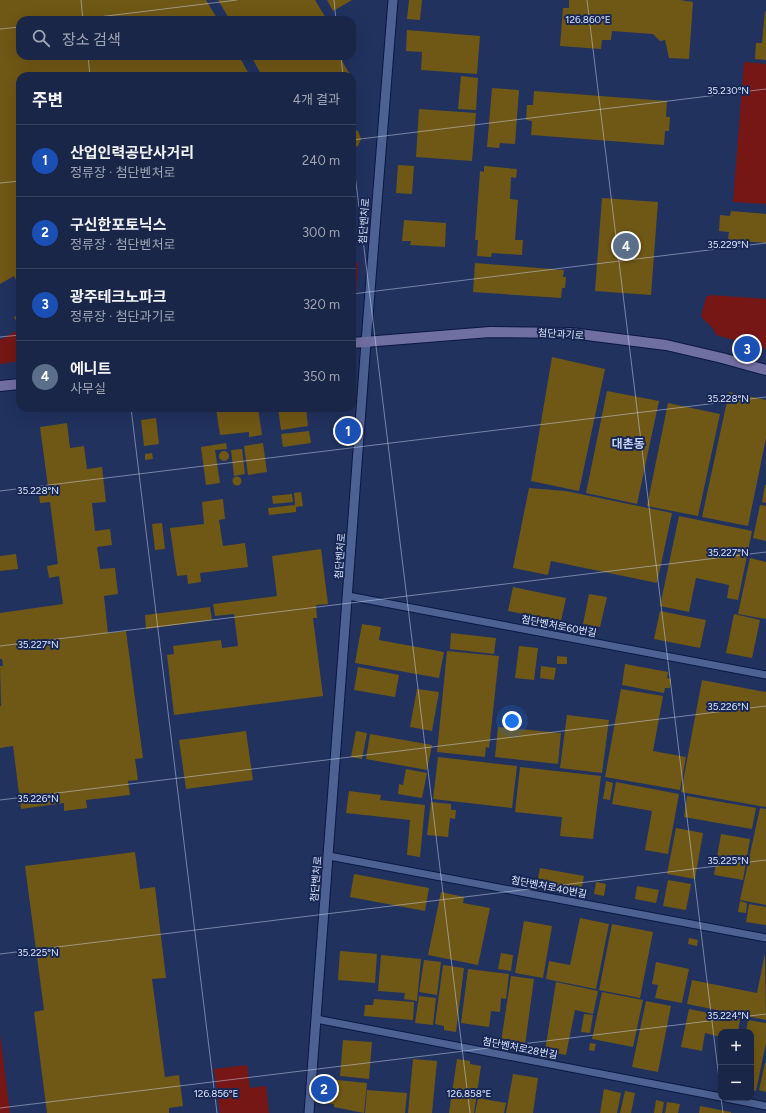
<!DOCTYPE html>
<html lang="ko">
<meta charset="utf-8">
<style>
body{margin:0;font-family:Figtree,"Noto Sans KR",sans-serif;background:#222e4e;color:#f1f3f6}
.controls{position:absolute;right:12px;bottom:12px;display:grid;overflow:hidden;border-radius:8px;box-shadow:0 4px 16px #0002}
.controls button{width:36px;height:36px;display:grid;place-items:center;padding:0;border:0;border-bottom:1px solid #374360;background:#192647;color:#f1f3f6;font:20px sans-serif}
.you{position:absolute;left:512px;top:721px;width:14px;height:14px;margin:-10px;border:3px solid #fff;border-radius:50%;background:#1a73e8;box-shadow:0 0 0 6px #1a73e833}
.badge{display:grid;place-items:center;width:26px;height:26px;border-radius:50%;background:#bca0f2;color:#fff;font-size:13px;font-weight:700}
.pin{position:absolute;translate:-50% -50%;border:2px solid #fff;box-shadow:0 1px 4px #0006}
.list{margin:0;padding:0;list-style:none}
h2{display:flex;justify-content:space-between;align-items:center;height:52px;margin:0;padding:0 16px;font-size:17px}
h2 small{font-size:13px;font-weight:400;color:#9fa5b4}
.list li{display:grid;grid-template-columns:26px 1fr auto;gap:12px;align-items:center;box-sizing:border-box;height:72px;padding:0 16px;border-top:1px solid #374360}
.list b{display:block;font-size:15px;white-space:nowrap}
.list p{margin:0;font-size:13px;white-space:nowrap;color:#9fa5b4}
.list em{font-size:13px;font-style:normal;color:#9fa5b4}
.icon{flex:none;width:22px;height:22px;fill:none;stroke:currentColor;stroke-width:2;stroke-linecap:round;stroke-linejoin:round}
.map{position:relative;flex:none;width:766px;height:1113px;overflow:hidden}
.search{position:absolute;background:#192647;box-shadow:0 4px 16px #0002;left:16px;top:16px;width:340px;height:44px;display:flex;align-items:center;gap:10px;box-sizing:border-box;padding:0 14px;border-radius:12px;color:#9fa5b4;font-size:15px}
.panel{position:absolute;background:#192647;box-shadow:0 4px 16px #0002;left:16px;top:72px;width:340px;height:340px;border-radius:12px}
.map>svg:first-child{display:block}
.green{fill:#761716}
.building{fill:#6f5715}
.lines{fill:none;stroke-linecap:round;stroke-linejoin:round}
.minor-casing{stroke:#0b1843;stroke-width:9}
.tertiary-casing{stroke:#0b1843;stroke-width:11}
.secondary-casing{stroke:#0b1843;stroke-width:12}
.minor{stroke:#4d6193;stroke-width:7}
.tertiary{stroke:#4d6193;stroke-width:9}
.secondary{stroke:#706fa1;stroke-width:10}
.ticks{fill:none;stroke:#dce6fd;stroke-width:1;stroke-opacity:0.45}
.labels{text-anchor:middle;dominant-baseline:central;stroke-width:4;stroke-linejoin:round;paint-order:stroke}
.street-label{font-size:10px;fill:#dce6fd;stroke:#182754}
.quarter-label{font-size:12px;font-weight:bold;fill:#c6d5f7;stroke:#182754}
.ticks-label{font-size:10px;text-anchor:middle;fill:#dce6fd;stroke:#182754;stroke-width:4;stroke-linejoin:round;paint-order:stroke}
</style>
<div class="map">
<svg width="766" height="1113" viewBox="0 0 766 1113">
<rect width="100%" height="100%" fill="#21325f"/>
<g class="green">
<path d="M744 62 766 64V204L733 202Z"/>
<path d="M358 262 355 312 352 315V266Z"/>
<path d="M710 295 766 299V349L716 335C713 325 707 325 701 316L706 297Z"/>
<path d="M18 330 20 333V361L0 364V340Z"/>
<path d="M0 1034 10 1113H0Z"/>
<path d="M247 1065 250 1088 266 1086 269 1113H220L214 1069Z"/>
</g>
<g class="building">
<path d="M0 0H206L218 20H20V56H239L250 76H20V284L19 285 14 276 0 284Z"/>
<path d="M218 0H315L327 20H230Z"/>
<path d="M327 0H352L333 11Z"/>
<path d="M409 0H422L420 20 407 19Z"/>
<path d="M569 0H680L693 2 689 59 669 58 665 40 660 41 653 34 612 31 611 40H602L601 49 560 46 563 8H569Z"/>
<path d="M765 11 766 12V60L755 59 756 43H762Z"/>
<path d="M407 30 480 36 477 74 421 70 422 52 406 51Z"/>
<path d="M251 56H339L351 76H262Z"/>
<path d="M461 76 478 78 476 110 458 109Z"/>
<path d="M492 88 519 90 515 144 500 143 499 148 487 147Z"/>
<path d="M534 91 667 101 666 117H670L669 131H665L664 145 531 135 532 121 526 120 527 105H533Z"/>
<path d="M419 109 476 113 472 161 416 157Z"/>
<path d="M352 129 358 131 361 139 358 146 352 148Z"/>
<path d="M398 165 414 166 412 194 396 193Z"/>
<path d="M484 166 517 169 516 178 511 177 510 199 518 200 515 240H523L522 255 492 253 491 257 477 256 478 240H475L480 171 484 172Z"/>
<path d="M602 198 658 202 651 295 595 291Z"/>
<path d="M731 211 766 214V243L728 240 729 232 719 231 720 215 730 216Z"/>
<path d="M404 220 446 223 445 247 410 245 411 241H402Z"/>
<path d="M475 263 564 270 563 277H566L565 288H562L561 298 473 292Z"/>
<path d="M20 314V328L14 317Z"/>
<path d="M552 357 605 369 579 491 531 481Z"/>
<path d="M607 391 659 401 637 504 586 493Z"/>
<path d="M729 392 766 400V438L748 526 702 517Z"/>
<path d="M668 403 720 414 698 516 647 506Z"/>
<path d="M216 408H258L262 435 249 437V432L220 435Z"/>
<path d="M278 408H306L308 426 281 430Z"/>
<path d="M156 418 159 444 144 446 141 420Z"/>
<path d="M67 423 70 448 84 446 87 469 102 467 106 502 92 503 95 531 110 529 112 545 97 547 100 569 115 568 118 594 104 596 108 633 126 631 143 758 135 759 138 780 128 781 130 795 86 800 87 808 64 811V803L21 809 13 746 0 748V706H1L0 666H3L2 659H0V613L63 604 59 576 49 578 47 566 58 564 50 502 40 503 39 495 49 494 40 427Z"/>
<path d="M309 431 311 443 283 447 281 434Z"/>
<path d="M226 443 227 449 215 450 220 483 206 485 201 447Z"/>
<path d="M263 443 267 472 248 475 244 446Z"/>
<path d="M242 449 245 474 234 476 231 450Z"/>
<circle cx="224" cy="456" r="5"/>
<path d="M152 453 153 459 145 460V454Z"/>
<circle cx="237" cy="481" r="4.5"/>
<path d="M765 485H766V503L762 502Z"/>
<path d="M529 488 566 491 672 513 657 583 551 561 548 575 513 568Z"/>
<path d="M301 492 303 506 296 507V512L269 515 268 508 295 505 294 493Z"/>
<path d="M292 494 293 502 273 504 272 496Z"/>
<path d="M223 499 225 519 219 520 223 546 245 543 248 567 200 573 201 582 188 584 187 575 177 576 170 528 204 524 202 502Z"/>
<path d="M760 505 766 506V541L753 538Z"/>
<path d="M679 516 752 531 738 600 727 598 729 585 696 578 689 612 660 606Z"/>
<path d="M162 523 165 549 155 550 152 524Z"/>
<path d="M321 549 328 604 316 605 317 618H313L323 696 174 715 167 655 174 654 173 646 221 640 222 648 238 646 234 614 215 616 213 604 277 596 272 556Z"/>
<path d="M16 554 18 569 0 571V556Z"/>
<path d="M750 558 766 562V619L738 614Z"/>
<path d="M513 587 566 598 561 621 508 611Z"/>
<path d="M589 594 607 597 600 627 583 624Z"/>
<path d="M210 607 212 620 146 629 145 615Z"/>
<path d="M660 611 706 620 700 648 654 639Z"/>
<path d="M734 614 760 620 752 658 726 653Z"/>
<path d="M362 624 381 627 379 640 444 652 439 678 355 663Z"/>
<path d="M451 633 496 638 494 654 450 649Z"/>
<path d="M519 646 538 648 534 680 515 678Z"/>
<path d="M447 651 499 656 489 748 486 747 485 757 437 752Z"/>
<path d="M557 656 567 657V664H557Z"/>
<path d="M625 664 668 672 667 678 671 679 670 688H665L664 693 622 685Z"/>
<path d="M541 666 556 668 554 680 540 678Z"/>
<path d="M358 667 399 675 395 697 354 690Z"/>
<path d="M702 680 766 692V807L681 792Z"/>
<path d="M417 689 439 692 432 731 410 727Z"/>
<path d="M621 689 663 696 653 751 686 757 680 790 605 777Z"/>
<path d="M567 715 609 720 602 773 560 768Z"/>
<path d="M498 727 561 733 558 764 495 757Z"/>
<path d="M246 731 253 780 186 789 179 740Z"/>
<path d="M356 731 367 733 362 759 351 757Z"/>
<path d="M370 734 432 745 427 770 366 759Z"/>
<path d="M438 757 517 766 512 808 433 799Z"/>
<path d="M520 767 601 776 593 839 560 836 562 817 515 812Z"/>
<path d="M406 769 427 773 422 798 398 794 399 784 403 785Z"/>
<path d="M606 781 613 783 610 800 603 799Z"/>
<path d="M616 782 679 794 668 854 645 850 652 811 612 804Z"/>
<path d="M349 791 381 795 380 800 425 805 420 857 407 855 410 820 346 813Z"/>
<path d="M687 796 756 808 752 829 684 817Z"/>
<path d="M431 802 451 804V810H456L455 819 450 818 448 837 427 835Z"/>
<path d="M760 808 766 809V905L740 900Z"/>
<path d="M676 828 703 833 695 879 667 874Z"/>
<path d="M721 834 750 839 743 880 714 875Z"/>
<path d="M135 852 140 889 155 887 166 978 152 979 165 1077 179 1075 183 1106 169 1108V1113H47L34 1012 44 1010 25 866Z"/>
<path d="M540 868 584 876 581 891 537 883Z"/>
<path d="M354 874 429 888 425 911 350 897Z"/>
<path d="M668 880 691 884 686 910 663 906Z"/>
<path d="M596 882 606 884 604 896 594 894Z"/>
<path d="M637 886 659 890 656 903 635 899Z"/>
<path d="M441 892 464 897 463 903 490 908 478 965 428 955Z"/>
<path d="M740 901 747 903 746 913 738 912Z"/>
<path d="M749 904 766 907V925L746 922Z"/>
<path d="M580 918 609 924 596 989 546 979 549 961 570 965Z"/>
<path d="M524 921 552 926 543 978 515 973Z"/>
<path d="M612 924 653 932 640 998 599 990Z"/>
<path d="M689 938 698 940 697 946 688 944Z"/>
<path d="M340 951 377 954 375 983 338 980Z"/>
<path d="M501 953 513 955 511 971 498 969Z"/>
<path d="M765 953 766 1020 687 1004 692 980 757 993Z"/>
<path d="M381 955 421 959 417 1001 404 999 405 993 378 991Z"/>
<path d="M424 960 441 962 437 995 419 992Z"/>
<path d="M656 962 689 969 682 1003 655 998 658 985 652 984Z"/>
<path d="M443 965 464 968 456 1032 444 1030V1026L435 1024Z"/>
<path d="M468 969 509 974 506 999 501 998 500 1012 491 1011 489 1027 461 1023Z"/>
<path d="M511 976 534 979 525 1045 501 1042Z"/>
<path d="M556 982 598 991 593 1014 575 1010 566 1055 545 1051Z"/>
<path d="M602 992 643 1000 633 1047 592 1039Z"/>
<path d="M419 996 436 998 433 1025 415 1023Z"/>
<path d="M374 999 414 1002 413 1020 364 1016 365 1005H373Z"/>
<path d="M646 1001 671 1006 658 1072 632 1067Z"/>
<path d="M689 1009 740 1019 738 1032H721V1037L705 1033 702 1051 681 1047Z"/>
<path d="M584 1014 593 1015 590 1033 581 1032Z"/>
<path d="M748 1020 766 1023V1043L756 1091 751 1090V1032H746Z"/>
<path d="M343 1040 372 1042 369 1079 340 1076Z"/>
<path d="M590 1043 596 1044 594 1051 589 1050Z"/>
<path d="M413 1059 437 1061 432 1113H408Z"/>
<path d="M457 1059 470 1061V1064L481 1066 474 1113H449Z"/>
<path d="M765 1063H766V1092L759 1090Z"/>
<path d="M513 1074 538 1078 533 1113H506Z"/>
<path d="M327 1079 367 1083 364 1113 334 1107V1104L325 1103Z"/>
<path d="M604 1089 621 1093 617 1113H600Z"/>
<path d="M367 1090 407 1093 405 1113H365Z"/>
<path d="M625 1091 635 1093 631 1113H620Z"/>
<path d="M478 1098 506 1103 504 1113H475Z"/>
<path d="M656 1100 664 1102 662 1113H654Z"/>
<path d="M667 1102 680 1104 678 1113H665Z"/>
<path d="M700 1106 731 1112V1113H699Z"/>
</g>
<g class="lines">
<g class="minor-casing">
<g id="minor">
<path d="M348 596 766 675"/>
<path d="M329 856 766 938"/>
<path d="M316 1019 721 1097"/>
<path d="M726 1098 766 1106"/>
</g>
</g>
<g class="tertiary-casing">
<path id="tertiary" d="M309 1113 366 342 393 0"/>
</g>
<g class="secondary-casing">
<g id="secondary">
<path d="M352 343 490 332 571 333 666 345 722 358 766 370"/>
<path d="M0 386 20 384"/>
</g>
</g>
<use href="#minor" class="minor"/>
<use href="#tertiary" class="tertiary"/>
<use href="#secondary" class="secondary"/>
</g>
<path class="ticks" d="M81 0 83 20M334 0 336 20M587 0 721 1095M74 20 237 0M0 29 20 27M88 56 90 76M341 56 343 76M352 140 766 89M352 150 470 1113M0 183 20 181M352 294 766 243M0 337 20 335M131 408 217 1113M0 491 766 397M0 646 766 552M0 800 766 706M0 954 766 860M721 1098 723 1113M0 1108 766 1014"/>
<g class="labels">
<g class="street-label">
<text transform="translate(364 221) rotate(-86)">첨단벤처로</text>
<text transform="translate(561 334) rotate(4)">첨단과기로</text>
<text transform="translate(340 556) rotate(-86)">첨단벤처로</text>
<text transform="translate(559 626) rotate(11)">첨단벤처로60번길</text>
<text transform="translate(316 879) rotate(-85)">첨단벤처로</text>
<text transform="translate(549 887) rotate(11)">첨단벤처로40번길</text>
<text transform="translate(520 1048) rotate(11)">첨단벤처로28번길</text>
</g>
<g class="quarter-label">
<text x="628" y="444">대촌동</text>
</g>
</g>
<g class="ticks-label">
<text x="588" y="23">126.860°E</text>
<text x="728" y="94">35.230°N</text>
<text x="728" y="248">35.229°N</text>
<text x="728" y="402">35.228°N</text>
<text x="38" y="494">35.228°N</text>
<text x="728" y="556">35.227°N</text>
<text x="38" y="648">35.227°N</text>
<text x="728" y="710">35.226°N</text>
<text x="38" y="802">35.226°N</text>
<text x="728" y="864">35.225°N</text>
<text x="38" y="956">35.225°N</text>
<text x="728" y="1019">35.224°N</text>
<text x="216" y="1097">126.856°E</text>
<text x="469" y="1097">126.858°E</text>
</g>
</svg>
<div class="controls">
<button>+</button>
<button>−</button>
</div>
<div class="you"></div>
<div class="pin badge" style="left:348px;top:431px;background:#1a4fb4">1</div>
<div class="pin badge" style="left:324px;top:1089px;background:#1a4fb4">2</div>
<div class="pin badge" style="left:747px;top:349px;background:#1a4fb4">3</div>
<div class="pin badge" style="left:626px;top:246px;background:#5c6f8a">4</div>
<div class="search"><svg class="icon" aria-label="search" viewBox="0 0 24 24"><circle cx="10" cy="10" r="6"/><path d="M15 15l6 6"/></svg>장소 검색</div>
<section class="panel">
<h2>주변<small>4개 결과</small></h2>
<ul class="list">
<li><span class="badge" style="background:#1a4fb4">1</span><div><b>산업인력공단사거리</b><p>정류장 · 첨단벤처로</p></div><em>240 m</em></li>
<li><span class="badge" style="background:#1a4fb4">2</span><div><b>구신한포토닉스</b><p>정류장 · 첨단벤처로</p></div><em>300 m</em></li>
<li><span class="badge" style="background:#1a4fb4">3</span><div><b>광주테크노파크</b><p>정류장 · 첨단과기로</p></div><em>320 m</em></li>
<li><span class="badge" style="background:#5c6f8a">4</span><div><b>에니트</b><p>사무실</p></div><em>350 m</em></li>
</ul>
</section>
</div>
